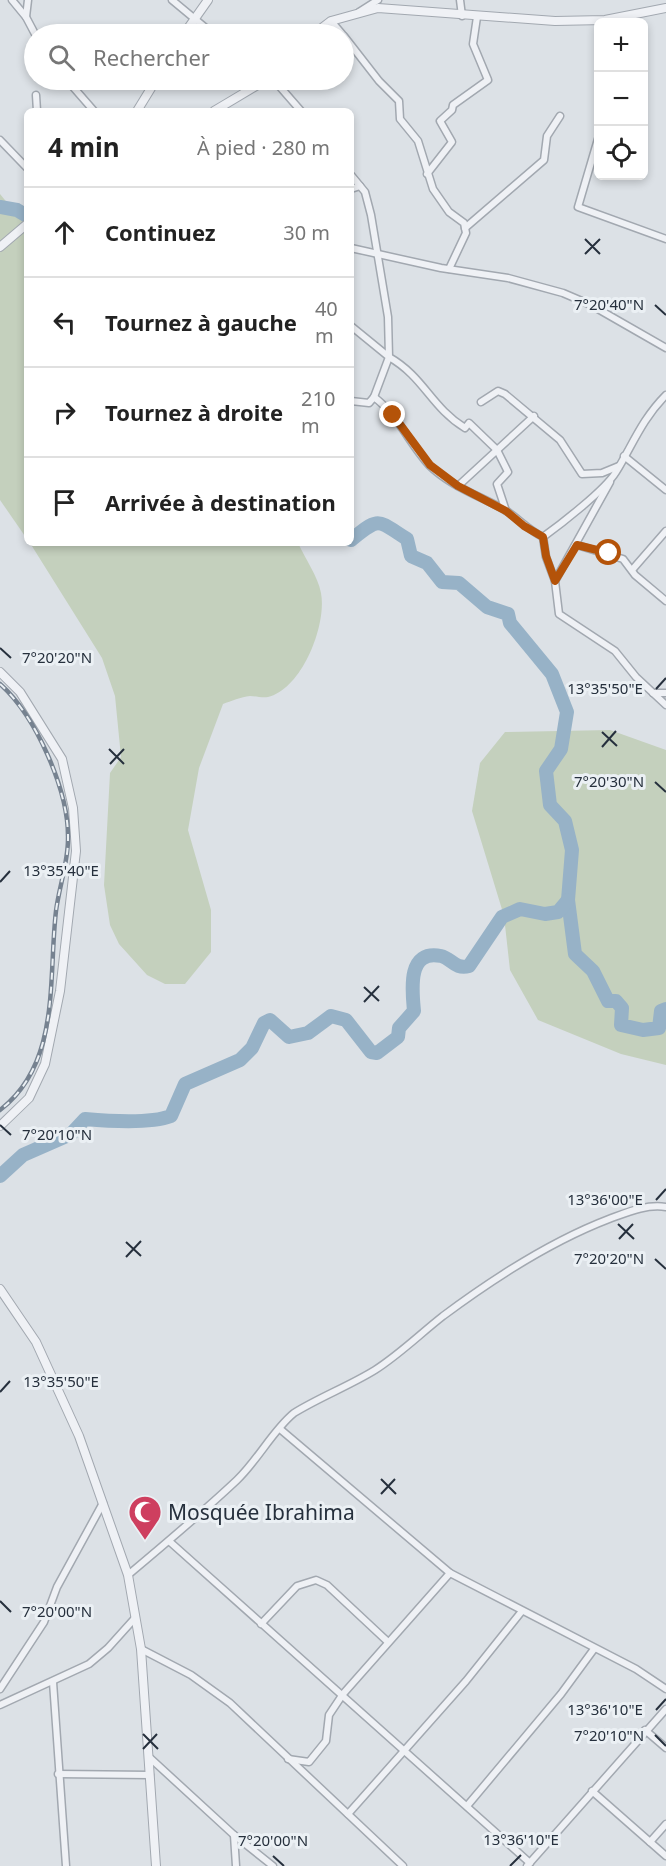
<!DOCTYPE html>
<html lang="fr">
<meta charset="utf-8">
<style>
body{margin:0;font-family:"Noto Sans",sans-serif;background:#f2f2f2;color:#222}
.controls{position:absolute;right:18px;top:18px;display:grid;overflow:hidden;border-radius:9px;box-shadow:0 3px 9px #0003}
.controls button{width:54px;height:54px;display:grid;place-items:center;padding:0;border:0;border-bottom:2px solid #e0e0e0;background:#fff;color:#222;font:30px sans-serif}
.stop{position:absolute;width:18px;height:18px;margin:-14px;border:4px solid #b45309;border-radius:50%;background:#fff}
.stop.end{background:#b45309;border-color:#fff;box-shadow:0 2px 6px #0008}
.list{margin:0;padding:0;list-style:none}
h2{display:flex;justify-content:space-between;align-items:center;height:78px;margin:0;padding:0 24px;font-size:26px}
h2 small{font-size:20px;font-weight:400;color:#767676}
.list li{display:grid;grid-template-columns:39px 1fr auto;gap:18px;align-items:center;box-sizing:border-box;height:90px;padding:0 24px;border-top:2px solid #e0e0e0}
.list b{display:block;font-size:22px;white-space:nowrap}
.list em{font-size:20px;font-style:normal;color:#767676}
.icon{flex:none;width:33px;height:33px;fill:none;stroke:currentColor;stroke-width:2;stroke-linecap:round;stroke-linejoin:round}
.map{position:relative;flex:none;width:666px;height:1866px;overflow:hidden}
.search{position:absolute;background:#fff;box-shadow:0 3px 9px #0003;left:24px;top:24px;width:330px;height:66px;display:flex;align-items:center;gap:15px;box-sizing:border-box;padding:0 21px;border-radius:33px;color:#767676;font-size:22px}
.panel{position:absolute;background:#fff;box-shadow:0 3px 9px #0003;left:24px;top:108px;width:330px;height:438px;border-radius:9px}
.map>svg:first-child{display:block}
.green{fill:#c4d0bd}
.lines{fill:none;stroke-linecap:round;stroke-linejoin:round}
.river{stroke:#97b2c7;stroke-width:14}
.minor-casing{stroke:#a2a8b0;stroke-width:9}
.tertiary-casing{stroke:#a2a8b0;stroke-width:10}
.minor{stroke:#eff1f5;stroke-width:6}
.tertiary{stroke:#eff1f5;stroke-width:8}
.rail-casing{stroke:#768290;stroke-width:4.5}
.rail{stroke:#ebf0f4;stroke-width:2;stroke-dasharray:7;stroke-linecap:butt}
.route{stroke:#b45309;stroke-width:8}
.ticks{fill:none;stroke:#26303d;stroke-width:2}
.labels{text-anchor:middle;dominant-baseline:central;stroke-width:6;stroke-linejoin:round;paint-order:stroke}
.poi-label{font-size:21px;fill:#26303d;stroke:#ebf0f4;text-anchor:start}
.ticks-label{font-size:15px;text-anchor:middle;fill:#26303d;stroke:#ebf0f4;stroke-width:6;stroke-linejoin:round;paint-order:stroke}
</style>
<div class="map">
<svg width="666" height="1866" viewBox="0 0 666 1866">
<rect width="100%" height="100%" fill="#dce1e6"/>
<g class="green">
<path d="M0 194 27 227V539L0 500Z"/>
<path d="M30 543H298C305 558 318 577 321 593 327 625 302 689 268 697 262 698 255 696 250 696 241 697 231 701 223 704L199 768 188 830 211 910V952L185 984H165L147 975 119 944 110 925 104 885 110 773 121 757 115 696 102 658Z"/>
<path d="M610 730 666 750V1065L621 1054 538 1020 510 970 504 916 472 811 480 763 505 732Z"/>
</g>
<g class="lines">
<g class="river">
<path d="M0 207 17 210 27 216"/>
<path d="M351 540C380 516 377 520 407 539L411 556 427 563 442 582 459 583 487 607 508 614 510 623 552 674 567 712 561 749 546 771 550 805 565 821 572 850 568 900 575 954 593 971 608 1001H616L622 1008 621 1025 643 1030 659 1028 661 1011 666 1009"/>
<path d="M0 1176 23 1155 71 1134 85 1119C108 1121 150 1124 171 1116L185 1084 240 1060 252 1048 264 1023 270 1020 289 1037 308 1033 331 1016 346 1020 371 1052 377 1053 398 1037 399 1028 414 1011C412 990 407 949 441 956 451 958 455 970 469 966L502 917 520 909 545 914 558 912 568 900"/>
</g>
<g class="minor-casing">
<g id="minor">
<path d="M12 0 26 17"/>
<path d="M28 0 26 17 35 34"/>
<path d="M172 0 213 34"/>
<path d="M460 0 462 16"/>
<path d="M359 12 378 0"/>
<path d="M331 21 342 34"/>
<path d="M344 36 379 81 399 101 400 119 418 141 433 189 449 212 464 223 466 233 449 269"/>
<path d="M67 80 94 111"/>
<path d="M274 80 301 111"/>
<path d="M36 95 37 111"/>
<path d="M598 139 578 207 666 239"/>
<path d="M0 140 27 168"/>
<path d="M427 174 452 142 440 121 452 110 453 105 488 80 473 44 477 17"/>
<path d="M351 175 365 192 371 215 388 317 389 357C424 377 431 407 465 428L469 423 497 450 508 472 497 484 506 511"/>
<path d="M351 189 360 186"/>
<path d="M465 228 544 160 547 136 560 116"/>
<path d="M351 248 441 268 508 278 563 293 591 305 666 348"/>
<path d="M351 326 389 357 374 397"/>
<path d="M351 401 369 403 374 397C398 415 409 443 429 465 450 486 480 496 505 510 518 518 528 530 543 537 561 524 605 490 616 472 633 444 642 419 666 395"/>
<path d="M481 402 498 391 505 394 560 440 582 474 602 473 619 466"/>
<path d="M624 456 666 490"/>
<path d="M458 486 534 416"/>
<path d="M543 537 546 557 555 581 559 614 615 651 636 677 666 705"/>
<path d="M577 545 623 559 635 575 666 601"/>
<path d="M632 570 666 531"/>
<path d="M555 581 610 482"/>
<path d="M653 693H666"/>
<path d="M280 1429 450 1573 636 1669 666 1689"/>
<path d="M169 1541 530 1863"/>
<path d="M128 1575C165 1544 202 1513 237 1480 258 1460 273 1430 294 1413 320 1397 349 1386 375 1370 400 1354 420 1334 443 1316 494 1278 549 1242 609 1219 628 1212 646 1204 666 1207"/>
<path d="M261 1624 297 1586 316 1580 327 1585 388 1642"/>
<path d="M141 1649 191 1675 230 1703 403 1866"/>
<path d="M53 1682 66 1866"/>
<path d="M0 1689 44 1622 57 1587 103 1503"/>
<path d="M0 1705 89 1664 108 1648 135 1618"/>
<path d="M645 1730 666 1748"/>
<path d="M149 1757 234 1835 273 1866"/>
<path d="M288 1759 309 1762 326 1741 329 1715 343 1694 450 1573"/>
<path d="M58 1774 150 1775"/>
<path d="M592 1791 666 1856"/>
<path d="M467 1806 561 1694 594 1649"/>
<path d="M348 1814 466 1681 522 1611"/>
<path d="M234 1835 236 1866"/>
<path d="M650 1842 666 1824"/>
<path d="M527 1866 666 1709"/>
</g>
</g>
<g class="tertiary-casing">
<g id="tertiary">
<path d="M184 34 208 0"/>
<path d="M314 34 331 21 378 8 555 21 605 20 666 8"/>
<path d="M137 111 156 80"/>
<path d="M214 111 266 80"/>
<path d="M0 247 27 224"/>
<path d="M0 672 20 692 62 759 73 808 76 851 60 991 45 1064 29 1098 0 1126"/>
<path d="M0 1289 36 1342 79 1436 128 1575 141 1649 156 1866"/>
</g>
</g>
<use href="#minor" class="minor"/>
<use href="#tertiary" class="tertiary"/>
<g class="rail-casing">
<path id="rail" d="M0 684C36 716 69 791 68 839 68 863 59 887 56 911 48 979 61 1063 0 1110"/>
</g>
<use href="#rail" class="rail"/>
</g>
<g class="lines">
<path class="route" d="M393 415 430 465 458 486 506 511 524 526 543 537 546 556 555 581 577 545 609 553"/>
</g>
<path class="ticks" d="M585 239 600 254M585 254 600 239M655 305 666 315M0 648 11 658M656 689 666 678M602 732 617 746M602 747 616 731M109 749 124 764M110 764 124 749M655 782 666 792M0 882 10 871M364 987 379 1001M364 1002 379 986M0 1125 11 1135M656 1200 666 1189M618 1224 634 1239M619 1239 633 1224M126 1242 141 1256M126 1257 141 1241M655 1259 666 1269M0 1392 10 1381M381 1479 396 1494M381 1494 395 1479M0 1601 11 1612M656 1710 666 1699M143 1734 158 1749M655 1735 666 1746M143 1749 157 1734M273 1856 284 1866M510 1866 521 1855"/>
<defs>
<g id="mosque-pin" transform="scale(1.725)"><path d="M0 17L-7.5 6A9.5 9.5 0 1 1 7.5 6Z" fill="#ce3f5f" stroke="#ebf0f4"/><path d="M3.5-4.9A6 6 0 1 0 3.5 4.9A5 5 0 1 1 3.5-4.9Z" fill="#fff"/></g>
</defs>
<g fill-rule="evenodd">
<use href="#mosque-pin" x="145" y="1512"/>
</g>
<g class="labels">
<g class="poi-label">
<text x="168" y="1512">Mosquée Ibrahima</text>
</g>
</g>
<g class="ticks-label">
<text x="609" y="310">7°20'40"N</text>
<text x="57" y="663">7°20'20"N</text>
<text x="605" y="694">13°35'50"E</text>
<text x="609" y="787">7°20'30"N</text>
<text x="61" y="876">13°35'40"E</text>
<text x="57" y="1140">7°20'10"N</text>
<text x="605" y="1205">13°36'00"E</text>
<text x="609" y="1264">7°20'20"N</text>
<text x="61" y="1387">13°35'50"E</text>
<text x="57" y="1617">7°20'00"N</text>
<text x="605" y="1715">13°36'10"E</text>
<text x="609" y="1741">7°20'10"N</text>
<text x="521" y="1845">13°36'10"E</text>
<text x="273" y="1846">7°20'00"N</text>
</g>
</svg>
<div class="controls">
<button>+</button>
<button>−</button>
<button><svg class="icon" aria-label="locate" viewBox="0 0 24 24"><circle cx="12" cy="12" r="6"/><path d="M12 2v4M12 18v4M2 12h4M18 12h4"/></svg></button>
</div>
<div class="stop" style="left:609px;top:553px"></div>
<div class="stop end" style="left:393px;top:415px"></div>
<div class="search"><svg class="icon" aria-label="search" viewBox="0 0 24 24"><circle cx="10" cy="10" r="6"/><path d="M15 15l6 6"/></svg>Rechercher</div>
<section class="panel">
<h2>4 min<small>À pied · 280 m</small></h2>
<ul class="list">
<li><svg class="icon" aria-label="ahead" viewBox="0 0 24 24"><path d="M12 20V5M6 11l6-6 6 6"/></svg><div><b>Continuez</b></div><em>30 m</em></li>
<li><svg class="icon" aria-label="left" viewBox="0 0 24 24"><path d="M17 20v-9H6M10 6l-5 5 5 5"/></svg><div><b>Tournez à gauche</b></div><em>40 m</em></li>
<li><svg class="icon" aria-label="right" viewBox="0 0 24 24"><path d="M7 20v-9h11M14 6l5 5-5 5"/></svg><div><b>Tournez à droite</b></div><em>210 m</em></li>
<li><svg class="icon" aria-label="arrive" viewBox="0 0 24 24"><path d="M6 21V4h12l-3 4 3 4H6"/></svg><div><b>Arrivée à destination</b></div></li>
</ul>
</section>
</div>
